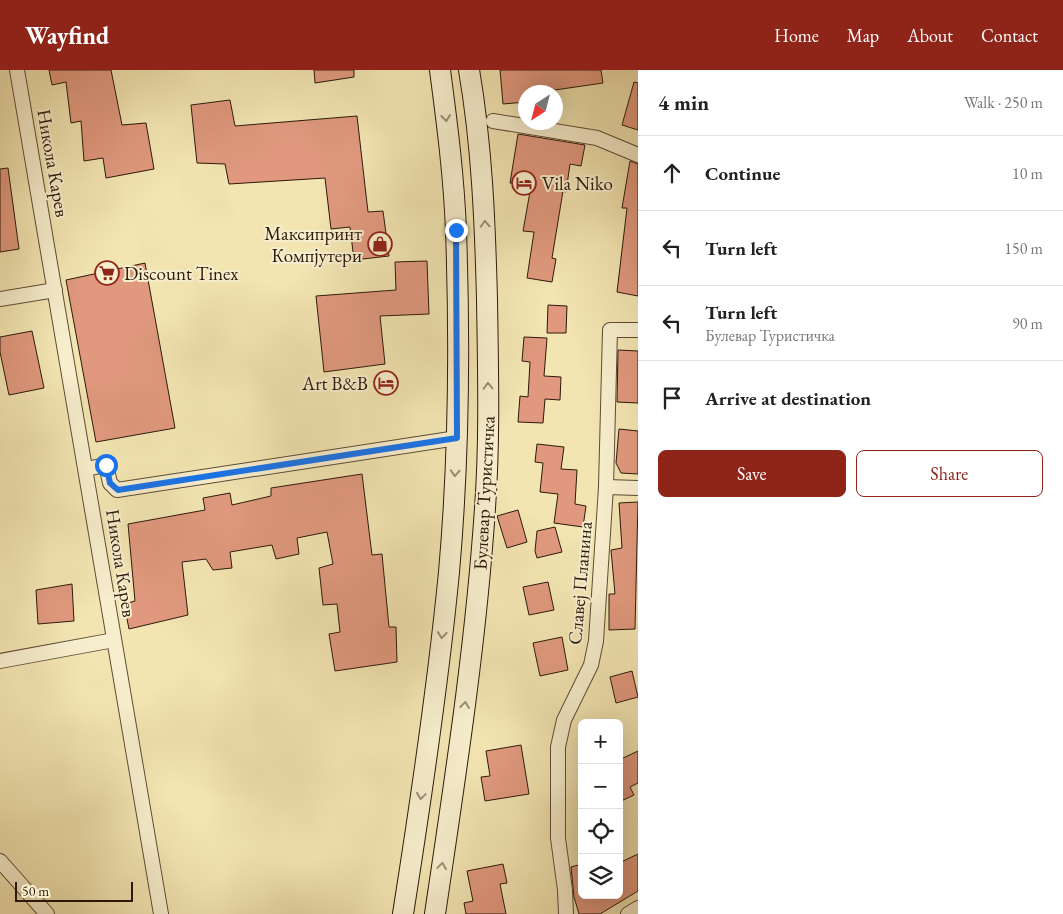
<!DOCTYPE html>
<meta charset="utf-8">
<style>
body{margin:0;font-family:"EB Garamond",serif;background:#f2f2f2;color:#222}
.controls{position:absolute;right:15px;bottom:15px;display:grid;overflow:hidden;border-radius:8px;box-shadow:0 5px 20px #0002}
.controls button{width:45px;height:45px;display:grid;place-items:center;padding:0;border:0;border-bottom:1px solid #e0e0e0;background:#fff;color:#222;font:25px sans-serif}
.compass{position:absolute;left:518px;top:15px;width:45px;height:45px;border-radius:50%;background:#fff;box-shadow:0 5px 20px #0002;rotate:216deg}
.scale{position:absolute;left:15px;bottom:12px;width:118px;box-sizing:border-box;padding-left:5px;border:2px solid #2c190b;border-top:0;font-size:14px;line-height:18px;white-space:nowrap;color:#2c190b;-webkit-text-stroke:4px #f7eecd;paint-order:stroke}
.stop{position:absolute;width:15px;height:15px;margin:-11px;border:4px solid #1a73e8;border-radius:50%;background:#fff}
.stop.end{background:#1a73e8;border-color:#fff;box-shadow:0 1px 5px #0008}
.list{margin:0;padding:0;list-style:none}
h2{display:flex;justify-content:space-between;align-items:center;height:65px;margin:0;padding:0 20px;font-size:21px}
h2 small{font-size:16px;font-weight:400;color:#767676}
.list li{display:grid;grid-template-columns:32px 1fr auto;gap:15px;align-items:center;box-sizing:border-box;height:75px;padding:0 20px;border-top:1px solid #e0e0e0}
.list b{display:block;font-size:19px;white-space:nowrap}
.list p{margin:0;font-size:16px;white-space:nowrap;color:#767676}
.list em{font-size:16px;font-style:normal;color:#767676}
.actions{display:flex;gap:10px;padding:15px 20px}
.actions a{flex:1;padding:11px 0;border:1px solid #8f2418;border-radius:8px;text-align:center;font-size:18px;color:#8f2418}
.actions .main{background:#8f2418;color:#fff}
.icon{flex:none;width:28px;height:28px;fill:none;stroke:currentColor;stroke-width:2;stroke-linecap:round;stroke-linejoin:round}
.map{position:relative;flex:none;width:638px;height:844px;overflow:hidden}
header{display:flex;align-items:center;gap:30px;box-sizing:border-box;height:70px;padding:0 25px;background:#8f2418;color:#fff}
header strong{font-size:24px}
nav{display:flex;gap:28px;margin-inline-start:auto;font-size:18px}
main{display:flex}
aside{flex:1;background:#fff}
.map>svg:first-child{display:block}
.building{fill:#e0997e;stroke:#2c190b}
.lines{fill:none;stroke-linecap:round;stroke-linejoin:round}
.minor-casing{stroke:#5e4c35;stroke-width:16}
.secondary-casing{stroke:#2c190b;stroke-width:22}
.minor{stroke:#f7eecd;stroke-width:14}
.secondary{stroke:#f7eecd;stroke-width:20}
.oneway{stroke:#9c8e76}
.route{stroke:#1a73e8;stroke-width:6}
.labels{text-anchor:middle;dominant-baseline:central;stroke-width:4;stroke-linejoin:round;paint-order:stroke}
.street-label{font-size:19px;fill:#2c190b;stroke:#f7eecd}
.poi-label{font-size:19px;fill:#2c190b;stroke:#f7eecd;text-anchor:start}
</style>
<header>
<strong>Wayfind</strong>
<nav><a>Home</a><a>Map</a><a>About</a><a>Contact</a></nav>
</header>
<main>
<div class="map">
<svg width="638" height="844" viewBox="0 0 638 844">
<rect width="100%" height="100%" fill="#f2e5b2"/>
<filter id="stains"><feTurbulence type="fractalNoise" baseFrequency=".004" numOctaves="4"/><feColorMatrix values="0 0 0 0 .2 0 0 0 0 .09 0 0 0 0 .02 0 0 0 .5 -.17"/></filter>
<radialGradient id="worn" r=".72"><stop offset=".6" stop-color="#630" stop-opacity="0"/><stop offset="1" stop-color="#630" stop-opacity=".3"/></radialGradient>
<g class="building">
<path d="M49 0H111L122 55 146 53 154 99 106 108 103 88 84 91 81 51 71 53 66 12 52 15Z"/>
<path d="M314 0H354V7L315 13Z"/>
<path d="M500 0H601L603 13 541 22H526V32L503 34Z"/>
<path d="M634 12 638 13V60L622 55Z"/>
<path d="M230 30 235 56 357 46 368 142 383 141 389 186 354 190 350 157 331 159 325 108 229 114 225 94 197 93 191 35Z"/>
<path d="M518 64 585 75 581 96 570 94 566 122 563 121 552 188 556 189 552 212 527 208 534 162 523 161 531 116 510 113Z"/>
<path d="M630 91 638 94V226L617 222 627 138H622Z"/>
<path d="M8 98 19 179 0 182V99Z"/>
<path d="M427 191 429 244 380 246 385 294 324 302 316 226 396 220 395 192Z"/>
<path d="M145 193 175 358 96 372 66 210Z"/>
<path d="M548 235 567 236 566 263H547Z"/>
<path d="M32 261 44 318 9 325 0 282V267Z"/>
<path d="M524 267 547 268 544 306 561 307 560 330 545 329 543 353 518 352 520 326 528 327 530 292 522 291Z"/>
<path d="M618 280 638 281V333L617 332Z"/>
<path d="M619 359 638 361V404L621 403 616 393Z"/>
<path d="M537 374 564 377 561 399 577 400 575 434 586 436 583 457 554 453 558 424 540 422 543 393 535 392Z"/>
<path d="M362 404 372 485 382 484 389 557H396L397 592 335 601 329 564 340 562 337 534 323 535 319 498 333 494 327 462 297 468 299 484 276 489 272 475 230 482 232 498 213 500 206 489 182 492 188 545 129 559 124 534 135 531 128 454 205 440 203 428 230 423 232 435 271 426V418Z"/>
<path d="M638 432 635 559 609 560V524H615L611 480 622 478 619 433Z"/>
<path d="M518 440 527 472 507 478 497 446Z"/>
<path d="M555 457 562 482 537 488 535 481 537 461Z"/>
<path d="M548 512 554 540 529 545 523 517Z"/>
<path d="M72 514 74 551 38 554 36 520Z"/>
<path d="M562 567 568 600 540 606 533 573Z"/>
<path d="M632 601 638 627 616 633 610 607Z"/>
<path d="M521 675 529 724 485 731 481 707 490 706 486 681Z"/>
<path d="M638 681V713L630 717 634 725 619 732V690Z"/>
<path d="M638 784V821L600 844H579L574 827 571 797 582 794V825H619V793Z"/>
<path d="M503 794 507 813 500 814 506 844H466L464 833 473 831 467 801Z"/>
</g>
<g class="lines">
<g class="minor-casing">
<g id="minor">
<path d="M17 0 161 844"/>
<path d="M493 51 597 68 638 85"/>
<path d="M0 229 55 220"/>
<path d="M86 399 106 395 110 413 117 420 457 368"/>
<path d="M606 417 638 418"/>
<path d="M0 591 114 570"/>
<path d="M0 791 47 844"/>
<path d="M566 844 565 820 558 768V677L564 650 591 595 596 571 606 417 610 260H638"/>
<path d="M628 844 638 838"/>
</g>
</g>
<g class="secondary-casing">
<g id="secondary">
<path d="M403 844C421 730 438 616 449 502 459 389 460 274 456 161 454 107 447 53 440 0"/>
<path d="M435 844C455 709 476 574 485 438 490 369 488 299 487 229 485 152 482 76 469 0"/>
</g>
</g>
<use href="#minor" class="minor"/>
<use href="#secondary" class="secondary"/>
</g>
<defs><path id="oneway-chevron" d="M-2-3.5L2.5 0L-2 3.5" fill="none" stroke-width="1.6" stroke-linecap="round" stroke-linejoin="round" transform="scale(1.25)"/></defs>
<g class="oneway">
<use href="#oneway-chevron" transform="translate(446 48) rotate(83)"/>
<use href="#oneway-chevron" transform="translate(485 154) rotate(-93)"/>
<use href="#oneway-chevron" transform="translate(488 316) rotate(-91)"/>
<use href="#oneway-chevron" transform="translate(455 403) rotate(93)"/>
<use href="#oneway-chevron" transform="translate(442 565) rotate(96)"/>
<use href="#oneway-chevron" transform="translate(465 635) rotate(-83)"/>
<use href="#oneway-chevron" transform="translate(421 726) rotate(98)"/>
<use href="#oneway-chevron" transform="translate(442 796) rotate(-82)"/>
</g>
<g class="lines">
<path class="route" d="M106 395 110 413 118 420 457 368 456 160"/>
</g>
<defs>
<g id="hotel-ring" transform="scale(1.25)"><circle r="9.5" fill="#f7eecd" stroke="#8f2418" stroke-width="1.5"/><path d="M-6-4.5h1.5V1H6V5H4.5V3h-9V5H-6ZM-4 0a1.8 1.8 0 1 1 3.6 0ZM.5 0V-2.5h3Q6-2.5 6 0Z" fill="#8f2418"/></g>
<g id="shop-ring" transform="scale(1.25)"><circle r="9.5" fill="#f7eecd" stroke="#8f2418" stroke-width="1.5"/><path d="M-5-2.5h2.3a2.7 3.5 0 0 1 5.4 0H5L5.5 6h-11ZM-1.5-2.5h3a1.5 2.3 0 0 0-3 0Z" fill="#8f2418"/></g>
<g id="supermarket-ring" transform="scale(1.25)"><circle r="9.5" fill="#f7eecd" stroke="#8f2418" stroke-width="1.5"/><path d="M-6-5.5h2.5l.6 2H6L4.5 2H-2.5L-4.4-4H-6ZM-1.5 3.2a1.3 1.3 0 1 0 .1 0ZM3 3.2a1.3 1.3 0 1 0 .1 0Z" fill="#8f2418"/></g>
</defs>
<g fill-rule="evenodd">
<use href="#hotel-ring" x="524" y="113"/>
<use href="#shop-ring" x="380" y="174"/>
<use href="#supermarket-ring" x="107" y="203"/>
<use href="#hotel-ring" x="386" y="313"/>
</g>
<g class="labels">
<g class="street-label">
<text transform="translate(53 93) rotate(80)">Никола Карев</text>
<text transform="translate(484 423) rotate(-87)">Булевар Туристичка</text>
<text transform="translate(121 493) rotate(81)">Никола Карев</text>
<text transform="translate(580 513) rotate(-85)">Славеј Планина</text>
</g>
<g class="poi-label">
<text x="542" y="113">Vila Niko</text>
<text x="362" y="163" text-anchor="end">Максипринт<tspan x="362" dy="22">Компјутери</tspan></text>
<text x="124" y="203">Discount Tinex</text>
<text x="368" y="313" text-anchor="end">Art B&amp;B</text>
</g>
</g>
<rect width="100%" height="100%" filter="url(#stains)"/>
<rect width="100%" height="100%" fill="url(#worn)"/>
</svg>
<div class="controls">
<button>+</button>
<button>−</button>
<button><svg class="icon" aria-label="locate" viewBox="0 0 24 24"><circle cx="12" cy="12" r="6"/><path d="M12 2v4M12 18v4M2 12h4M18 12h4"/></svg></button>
<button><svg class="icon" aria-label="layers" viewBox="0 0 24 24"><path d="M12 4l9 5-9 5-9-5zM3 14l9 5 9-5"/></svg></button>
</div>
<svg class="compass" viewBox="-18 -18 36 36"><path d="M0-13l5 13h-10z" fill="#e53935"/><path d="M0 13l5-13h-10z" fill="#767676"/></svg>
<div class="scale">50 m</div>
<div class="stop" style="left:106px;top:395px"></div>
<div class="stop end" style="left:456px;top:160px"></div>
</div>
<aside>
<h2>4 min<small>Walk · 250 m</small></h2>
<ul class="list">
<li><svg class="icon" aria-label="ahead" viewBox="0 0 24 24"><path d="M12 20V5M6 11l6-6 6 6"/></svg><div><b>Continue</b></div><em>10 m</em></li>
<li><svg class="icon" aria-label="left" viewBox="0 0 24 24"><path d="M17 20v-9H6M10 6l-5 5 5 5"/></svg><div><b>Turn left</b></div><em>150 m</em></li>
<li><svg class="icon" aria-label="left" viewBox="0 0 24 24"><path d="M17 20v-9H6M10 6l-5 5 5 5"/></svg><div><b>Turn left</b><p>Булевар Туристичка</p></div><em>90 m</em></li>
<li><svg class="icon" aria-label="arrive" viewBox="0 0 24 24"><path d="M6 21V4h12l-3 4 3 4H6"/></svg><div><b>Arrive at destination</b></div></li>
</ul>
<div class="actions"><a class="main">Save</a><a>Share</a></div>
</aside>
</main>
